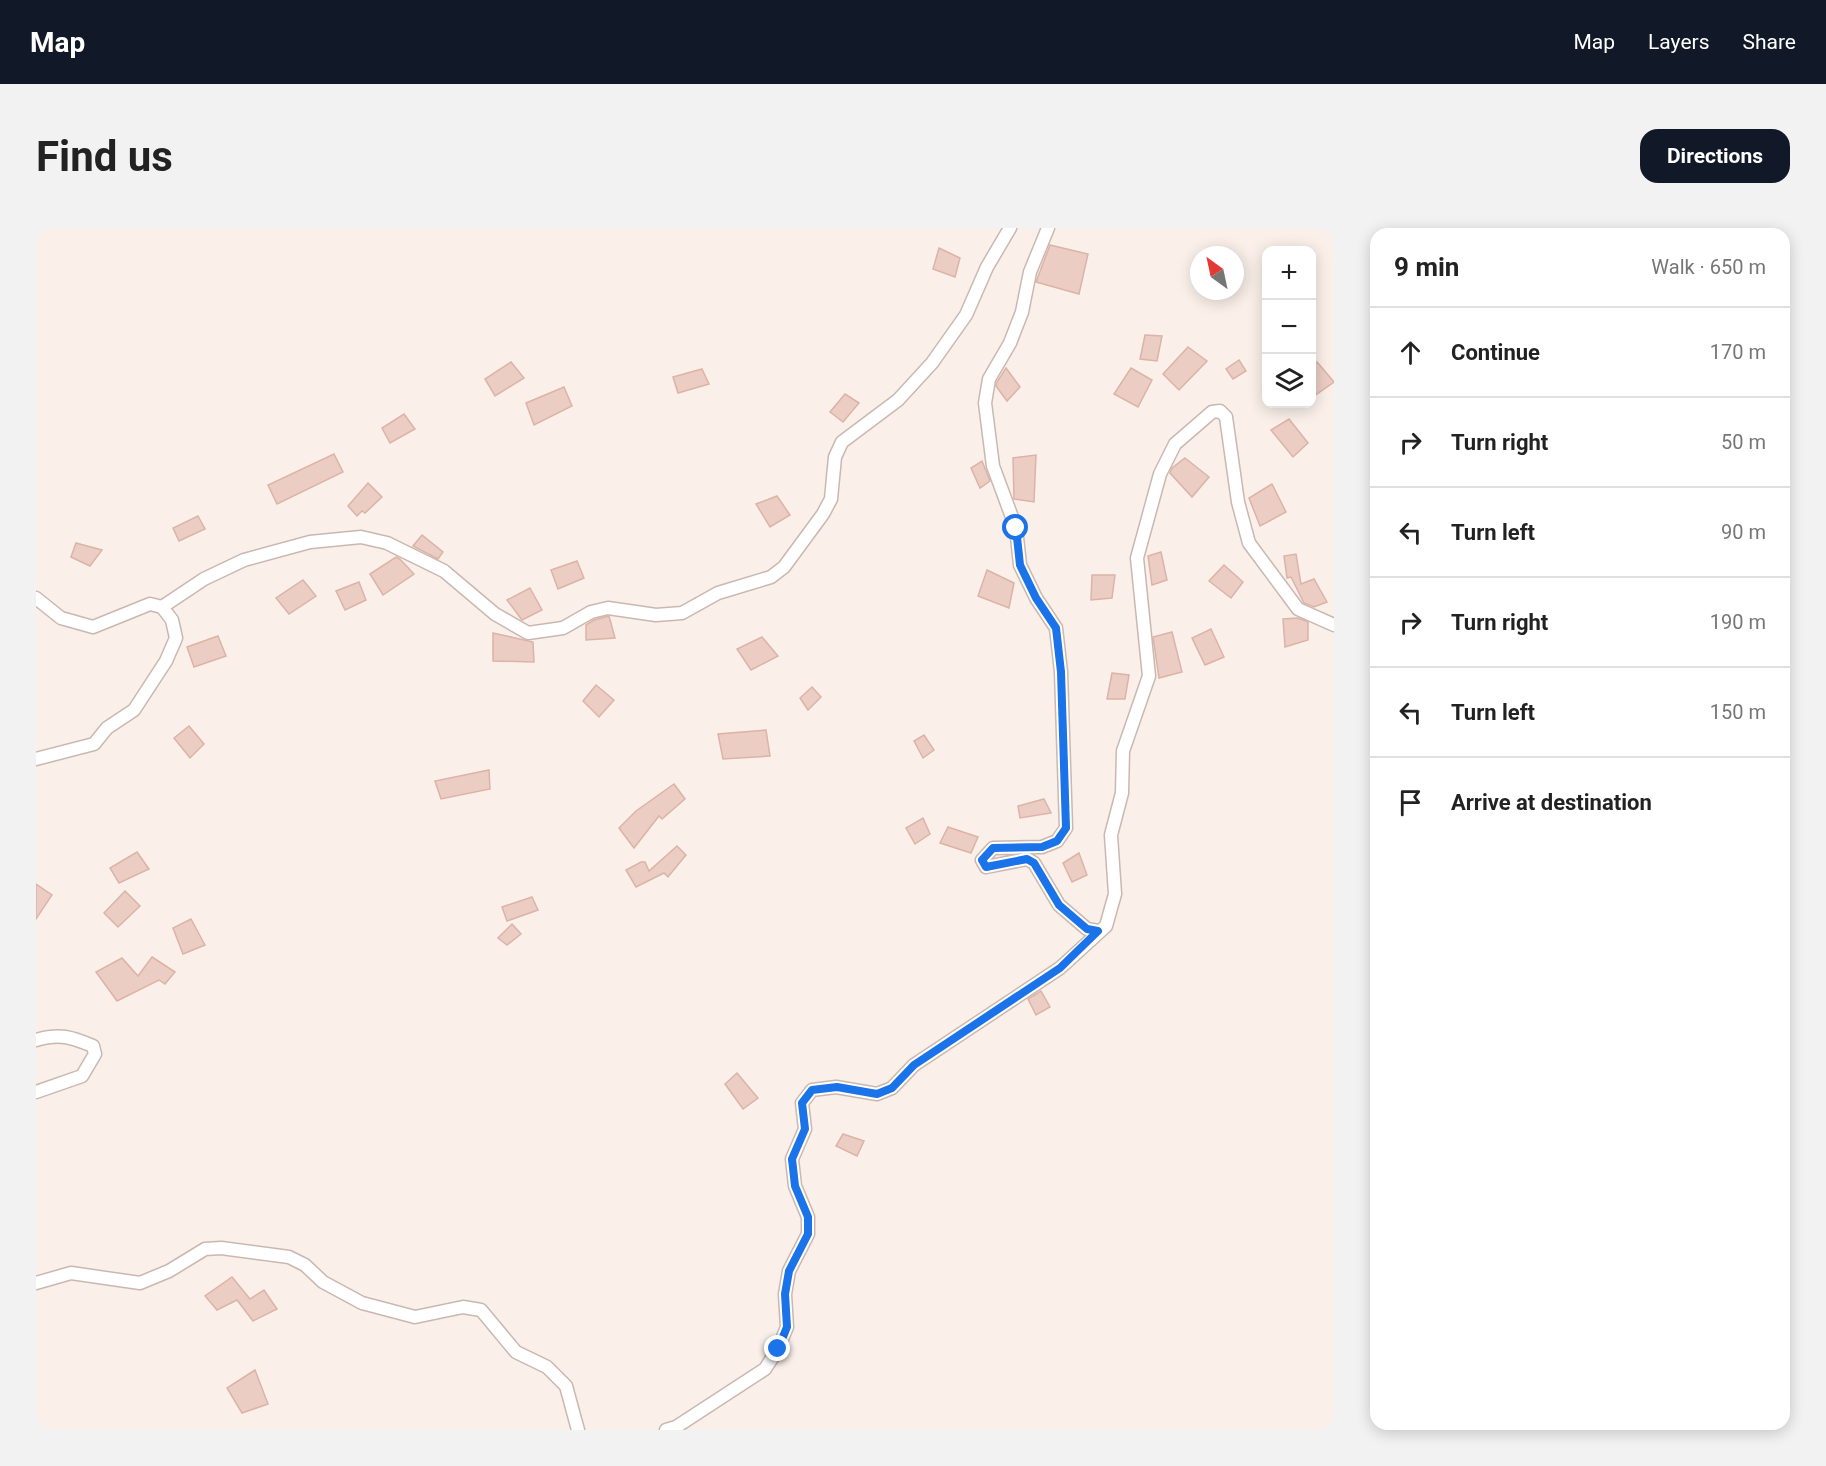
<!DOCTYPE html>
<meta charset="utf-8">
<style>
body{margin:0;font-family:Roboto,sans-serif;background:#f2f2f2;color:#222}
.controls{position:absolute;right:18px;top:18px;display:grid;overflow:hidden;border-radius:12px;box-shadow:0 3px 15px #0003}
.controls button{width:54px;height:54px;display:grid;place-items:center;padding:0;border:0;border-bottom:2px solid #e0e0e0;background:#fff;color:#222;font:30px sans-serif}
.compass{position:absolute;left:1154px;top:18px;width:54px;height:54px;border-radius:50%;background:#fff;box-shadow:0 3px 15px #0003;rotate:327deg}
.stop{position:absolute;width:18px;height:18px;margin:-14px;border:4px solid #1a73e8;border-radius:50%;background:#fff}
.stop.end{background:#1a73e8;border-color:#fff;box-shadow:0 2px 6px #0008}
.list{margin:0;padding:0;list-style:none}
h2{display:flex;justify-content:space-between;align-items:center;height:78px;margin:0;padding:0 24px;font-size:26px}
h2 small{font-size:20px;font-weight:400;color:#767676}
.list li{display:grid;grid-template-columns:39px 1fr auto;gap:18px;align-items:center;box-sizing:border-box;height:90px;padding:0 24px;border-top:2px solid #e0e0e0}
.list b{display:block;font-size:22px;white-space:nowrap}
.list em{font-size:20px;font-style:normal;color:#767676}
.icon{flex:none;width:33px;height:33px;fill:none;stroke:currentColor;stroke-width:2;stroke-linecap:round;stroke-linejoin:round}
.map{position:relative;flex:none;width:1298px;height:1202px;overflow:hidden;border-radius:18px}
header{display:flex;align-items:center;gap:36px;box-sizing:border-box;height:84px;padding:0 30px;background:#111827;color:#fff}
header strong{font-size:28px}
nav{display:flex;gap:33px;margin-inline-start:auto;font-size:21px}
.intro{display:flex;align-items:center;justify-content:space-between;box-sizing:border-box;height:144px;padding:0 36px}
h1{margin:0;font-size:42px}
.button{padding:15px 27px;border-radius:18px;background:#111827;color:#fff;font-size:21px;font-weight:700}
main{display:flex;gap:36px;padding:0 36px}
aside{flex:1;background:#fff;border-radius:18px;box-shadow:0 3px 15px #0003}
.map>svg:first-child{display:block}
.building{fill:#ebcdc4;stroke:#dcb3a6;stroke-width:1.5}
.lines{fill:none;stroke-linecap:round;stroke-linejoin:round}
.minor-casing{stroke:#cab8b0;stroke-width:15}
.minor{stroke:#fff;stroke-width:12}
.route{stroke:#1a73e8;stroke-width:8}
</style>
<header>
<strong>Map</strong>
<nav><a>Map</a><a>Layers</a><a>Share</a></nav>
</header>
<div class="intro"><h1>Find us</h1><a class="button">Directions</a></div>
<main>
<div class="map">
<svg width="1298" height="1202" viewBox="0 0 1298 1202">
<rect width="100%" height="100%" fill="#faf0e9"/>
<g class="building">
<path d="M1014 17 1052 26 1043 66 1000 54Z"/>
<path d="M903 20 924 30 919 49 897 41Z"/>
<path d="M1109 107 1126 108 1121 133 1104 131Z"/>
<path d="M1152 119 1171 133 1143 162 1127 146Z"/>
<path d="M1203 132 1210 143 1197 151 1190 141Z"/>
<path d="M475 134 488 150 459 168 449 151Z"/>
<path d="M1281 134 1298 154 1275 170V139Z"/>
<path d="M970 140 984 159 971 173 960 158 961 154Z"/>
<path d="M1095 140 1116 152 1102 179 1078 166Z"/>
<path d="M666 141 673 156 642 165 637 149Z"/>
<path d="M528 159 536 178 498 197 490 175Z"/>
<path d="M809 166 823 175 807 194 794 184Z"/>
<path d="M368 186 379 201 354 215 346 200Z"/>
<path d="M1253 191 1272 215 1257 229 1235 202Z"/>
<path d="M298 226 307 244 241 276 232 257Z"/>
<path d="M1000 227 998 274 978 271 977 230Z"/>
<path d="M1149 230 1173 249 1156 269 1134 245 1136 240Z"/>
<path d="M946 233 954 253 944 260 935 240Z"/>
<path d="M332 255 346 269 329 285 326 283 321 288 312 278Z"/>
<path d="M1236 256 1250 284 1224 298 1213 270Z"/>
<path d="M741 268 754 287 734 299 720 276Z"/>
<path d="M162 288 169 301 143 313 137 300Z"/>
<path d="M386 307 407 324 402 331 377 318Z"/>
<path d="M40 315 66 322 54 338 35 329Z"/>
<path d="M1125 324 1131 352 1116 357 1112 328Z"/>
<path d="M1260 326 1265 356 1278 351 1291 374 1278 379 1268 375 1255 349 1251 350 1248 328Z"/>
<path d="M360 329 364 331 378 346 347 367 334 346Z"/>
<path d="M541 333 548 350 522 361 515 342Z"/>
<path d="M1188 337 1207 354 1195 370 1173 353Z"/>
<path d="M951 342 978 355 973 380 942 368Z"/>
<path d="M1056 347H1079L1076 370 1055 372Z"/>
<path d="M267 352 280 368 253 386 240 370Z"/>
<path d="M323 354 330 372 309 382 300 363Z"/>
<path d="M494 360 506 382 486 392 471 372Z"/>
<path d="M573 388 579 410 550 412V397L558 392Z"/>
<path d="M1262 390 1272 394V412L1249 419 1247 391Z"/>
<path d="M1175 401 1188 429 1169 437 1156 410Z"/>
<path d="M1136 404 1146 444 1123 450 1117 409Z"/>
<path d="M457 405 497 414 498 434 457 433Z"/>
<path d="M182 408 190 428 158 439 151 419Z"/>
<path d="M726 409 742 428 715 442 701 421Z"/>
<path d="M1076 445 1093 447 1089 471H1071Z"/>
<path d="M560 457 578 472 563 489 547 473Z"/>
<path d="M776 459 785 469 772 482 764 470Z"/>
<path d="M153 498 168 516 154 530 138 510Z"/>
<path d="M730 502 734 528 687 531 682 506Z"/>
<path d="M888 507 898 522 887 530 878 513Z"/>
<path d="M453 542 454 561 405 571 399 553Z"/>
<path d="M638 556 649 571 626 591 623 588 598 620 583 600 600 583Z"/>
<path d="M1008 571 1015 585 984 590 982 578Z"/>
<path d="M887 590 894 606 879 616 870 600Z"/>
<path d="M912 599 942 609 935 625 904 615Z"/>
<path d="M641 618 650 627 632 649 628 645 600 659 590 642 605 634H609L613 643Z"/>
<path d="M101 624 113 641 83 655 74 640Z"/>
<path d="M1043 625 1051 647 1036 654 1027 635Z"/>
<path d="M0 656 16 667 0 691Z"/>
<path d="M89 663 104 678 82 699 68 685Z"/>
<path d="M496 669 502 682 471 693 466 679Z"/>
<path d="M155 691 169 717 147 726 137 700Z"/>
<path d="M476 696 485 706 471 717 462 710Z"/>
<path d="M116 729 139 744 129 756 123 752 81 773 60 744 86 730 102 748Z"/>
<path d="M1005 763 1014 779 1000 787 992 771Z"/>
<path d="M701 845 722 870 707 881 689 856Z"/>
<path d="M807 906 828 913 821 928 800 918Z"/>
<path d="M196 1049 214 1071 228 1062 241 1081 217 1093 201 1072 181 1082 169 1068Z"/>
<path d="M219 1142 232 1176 206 1185 191 1160Z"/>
</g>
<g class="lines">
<g class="minor-casing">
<g id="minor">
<path d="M1012 0 994 44 986 84 974 115 953 151 949 175 957 238 980 300 984 337 1000 370 1020 400 1025 444 1030 600 1021 613 1006 619 957 620 946 632 950 639 991 631 998 635 1023 677 1051 701 1062 703"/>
<path d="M0 370 25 390 57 399 114 376 126 379 136 392 140 410 130 433 98 482 71 500 58 516 0 531"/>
<path d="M126 379 168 351 208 332 274 314 325 309 351 315 408 343 459 386 492 405 527 400 555 384 572 380 620 387 646 385 682 365 735 349 748 339 787 286 795 271 799 229 806 214 862 172 896 135 930 87 951 39 974 0"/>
<path d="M0 812C24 805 35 809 57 818L59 826 46 848 0 864"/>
<path d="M0 1055 35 1045 104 1055 133 1043 169 1021 185 1020 253 1029 269 1037 287 1054 326 1075 379 1089 427 1079 445 1082 480 1124 511 1139 530 1158 542 1202"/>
<path d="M630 1202 640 1199 729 1141 742 1121 751 1099 749 1066 753 1043 772 1006V989L759 958 756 931 769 901 766 875 776 862 800 859 841 866 856 860 878 837 1024 740 1070 698 1079 666 1075 607 1086 565 1087 523 1113 448 1101 330 1124 246 1139 216 1176 184 1184 183 1190 189 1202 274 1213 315 1262 381 1298 397"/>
</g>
</g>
<use href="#minor" class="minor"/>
</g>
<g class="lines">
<path class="route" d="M742 1121 751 1099 749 1066 753 1043 772 1006V989L759 958 756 931 769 901 766 875 776 862 801 859 841 866 856 860 878 837 1024 740 1062 703 1051 701 1023 677 998 635 991 631 950 639 946 632 957 620 1006 619 1021 613 1030 600 1025 444 1020 400 1000 370 984 337 980 300"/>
</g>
</svg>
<div class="controls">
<button>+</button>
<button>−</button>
<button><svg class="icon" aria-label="layers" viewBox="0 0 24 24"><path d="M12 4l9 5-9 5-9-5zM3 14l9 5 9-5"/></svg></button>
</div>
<svg class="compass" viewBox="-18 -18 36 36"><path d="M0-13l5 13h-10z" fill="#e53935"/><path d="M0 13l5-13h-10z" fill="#767676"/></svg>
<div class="stop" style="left:980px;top:300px"></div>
<div class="stop end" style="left:742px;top:1121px"></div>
</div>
<aside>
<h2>9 min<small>Walk · 650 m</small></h2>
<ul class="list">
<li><svg class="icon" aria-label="ahead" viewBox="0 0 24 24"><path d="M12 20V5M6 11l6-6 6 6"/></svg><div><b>Continue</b></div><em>170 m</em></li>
<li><svg class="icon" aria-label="right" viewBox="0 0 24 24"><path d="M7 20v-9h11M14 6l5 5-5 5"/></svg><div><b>Turn right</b></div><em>50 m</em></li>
<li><svg class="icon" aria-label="left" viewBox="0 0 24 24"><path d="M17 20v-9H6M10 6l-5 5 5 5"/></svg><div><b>Turn left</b></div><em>90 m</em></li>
<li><svg class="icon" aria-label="right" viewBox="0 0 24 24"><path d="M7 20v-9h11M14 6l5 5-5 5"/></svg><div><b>Turn right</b></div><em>190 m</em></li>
<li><svg class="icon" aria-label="left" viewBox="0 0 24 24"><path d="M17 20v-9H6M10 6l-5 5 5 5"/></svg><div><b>Turn left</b></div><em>150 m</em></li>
<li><svg class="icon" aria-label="arrive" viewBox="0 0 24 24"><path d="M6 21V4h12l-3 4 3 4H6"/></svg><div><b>Arrive at destination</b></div></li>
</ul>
</aside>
</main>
